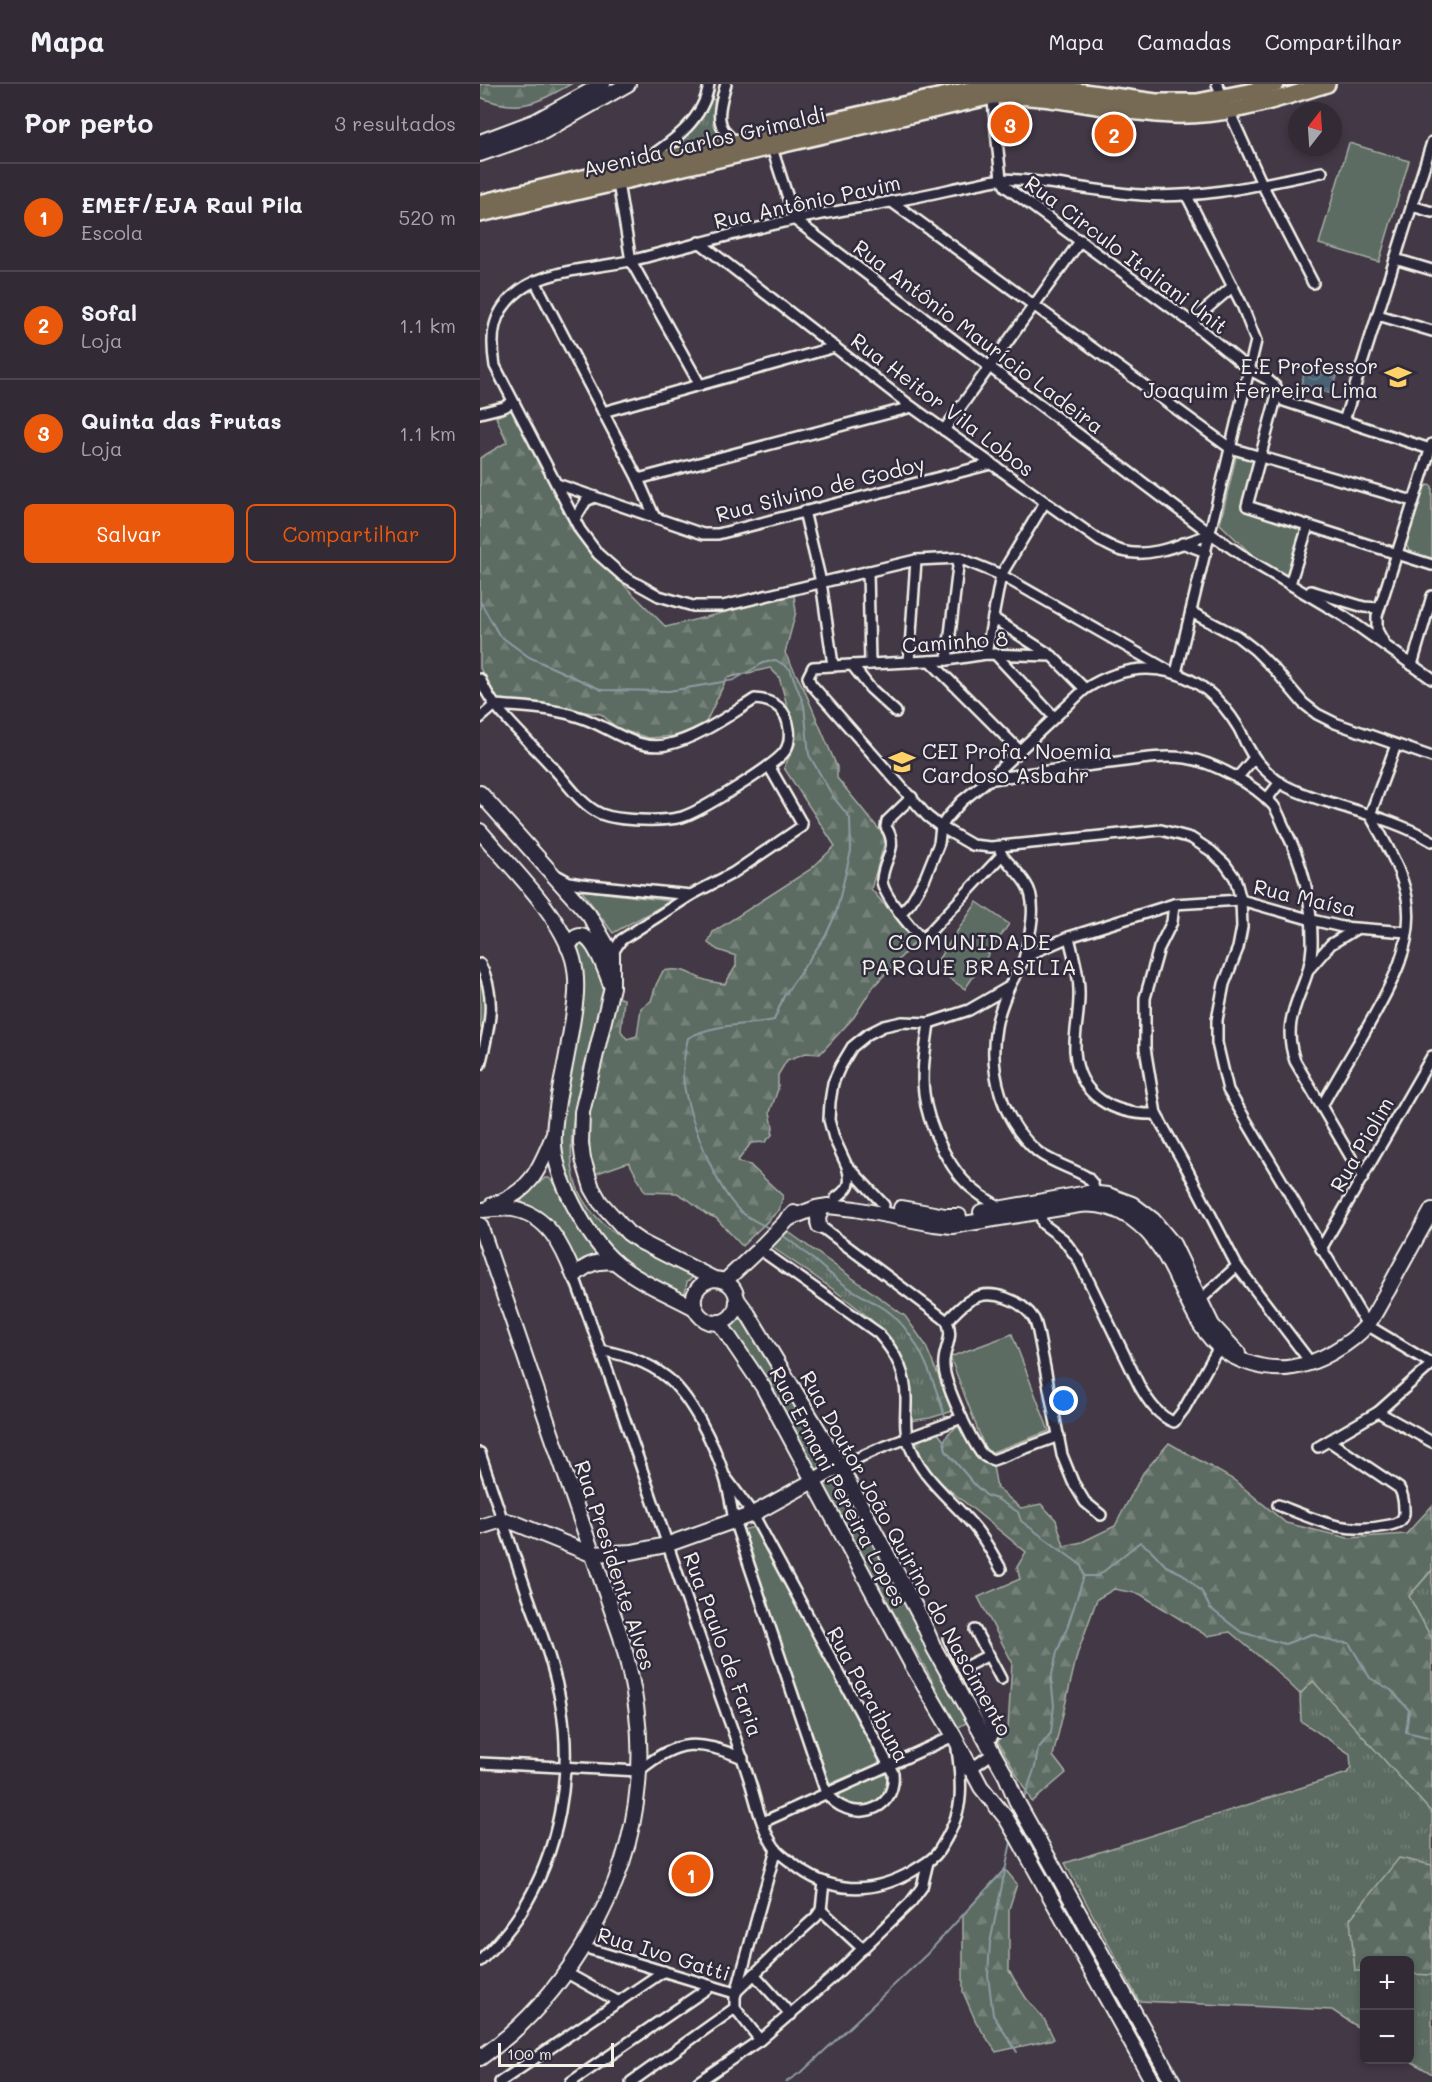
<!DOCTYPE html>
<html lang="pt">
<meta charset="utf-8">
<style>
body{margin:0;font-family:Mali,sans-serif;background:#3a323c;color:#f1f3f6}
.controls{position:absolute;right:18px;bottom:18px;display:grid;overflow:hidden;border-radius:9px;box-shadow:0 3px 9px #0003}
.controls button{width:54px;height:54px;display:grid;place-items:center;padding:0;border:0;border-bottom:2px solid #4d464f;background:#322a34;color:#f1f3f6;font:30px sans-serif}
.compass{position:absolute;left:808px;top:18px;width:54px;height:54px;border-radius:50%;background:#322a34;box-shadow:0 3px 9px #0003;rotate:17deg}
.scale{position:absolute;left:18px;bottom:15px;width:116px;box-sizing:border-box;padding-left:6px;border:3px solid #f4f1e8;border-top:0;font-size:16px;line-height:21px;white-space:nowrap;color:#f4f1e8;-webkit-text-stroke:4px #2f2a3d;paint-order:stroke}
.you{position:absolute;left:584px;top:1317px;width:21px;height:21px;margin:-15px;border:4px solid #fff;border-radius:50%;background:#1a73e8;box-shadow:0 0 0 9px #1a73e833}
.badge{display:grid;place-items:center;width:39px;height:39px;border-radius:50%;background:#ea580c;color:#fff;font-size:20px;font-weight:700}
.pin{position:absolute;translate:-50% -50%;border:3px solid #fff;box-shadow:0 2px 6px #0006}
.list{margin:0;padding:0;list-style:none}
h2{display:flex;justify-content:space-between;align-items:center;height:78px;margin:0;padding:0 24px;font-size:26px}
h2 small{font-size:20px;font-weight:400;color:#a8a7ac}
.list li{display:grid;grid-template-columns:39px 1fr auto;gap:18px;align-items:center;box-sizing:border-box;height:108px;padding:0 24px;border-top:2px solid #4d464f}
.list b{display:block;font-size:22px;white-space:nowrap}
.list p{margin:0;font-size:20px;white-space:nowrap;color:#a8a7ac}
.list em{font-size:20px;font-style:normal;color:#a8a7ac}
.actions{display:flex;gap:12px;padding:18px 24px}
.actions a{flex:1;padding:14px 0;border:2px solid #ea580c;border-radius:9px;text-align:center;font-size:21px;color:#ea580c}
.actions .main{background:#ea580c;color:#fff}
.map{position:relative;flex:none;width:952px;height:1998px;overflow:hidden}
header{display:flex;align-items:center;gap:36px;box-sizing:border-box;height:84px;padding:0 30px;background:#322a34;border-bottom:2px solid #4d464f}
header strong{font-size:28px}
nav{display:flex;gap:33px;margin-inline-start:auto;font-size:21px}
main{display:flex}
aside{flex:1;background:#322a34}
.map>svg:first-child{display:block}
.grass{fill:url(#grass-tufts);stroke:#a8aea5;stroke-width:1.5}
.forest{fill:url(#forest-firs);stroke:#a8aea5;stroke-width:1.5}
.green{fill:#5c6c62;stroke:#a8aea5;stroke-width:1.5}
.water{fill:url(#water-waves);stroke:#8e9ba2;stroke-width:1.5}
.lines{fill:none;stroke-linecap:round;stroke-linejoin:round}
.stream{stroke:#8e9ba2;stroke-width:2}
.street-casing{stroke:#f4f1e8;stroke-width:14}
.secondary-casing{stroke:#f4f1e8;stroke-width:18}
.primary-casing{stroke:#f4f1e8;stroke-width:20}
.street{stroke:#2f2a3d;stroke-width:9}
.secondary{stroke:#2f2a3d;stroke-width:14}
.primary{stroke:#766a54;stroke-width:15}
.labels{text-anchor:middle;dominant-baseline:central;stroke-width:5;stroke-linejoin:round;paint-order:stroke}
.street-label{font-size:21px;fill:#f4f1e8;stroke:#2f2a3d}
.poi-label{font-size:21px;fill:#f4f1e8;stroke:#2f2a3d;text-anchor:end}
.neighbourhood-label{font-size:22px;letter-spacing:1.5px;fill:#f4f1e8;stroke:#2f2a3d}
</style>
<header>
<strong>Mapa</strong>
<nav><a>Mapa</a><a>Camadas</a><a>Compartilhar</a></nav>
</header>
<main>
<aside>
<h2>Por perto<small>3 resultados</small></h2>
<ul class="list">
<li><span class="badge">1</span><div><b>EMEF/EJA Raul Pila</b><p>Escola</p></div><em>520 m</em></li>
<li><span class="badge">2</span><div><b>Sofal</b><p>Loja</p></div><em>1.1 km</em></li>
<li><span class="badge">3</span><div><b>Quinta das Frutas</b><p>Loja</p></div><em>1.1 km</em></li>
</ul>
<div class="actions"><a class="main">Salvar</a><a>Compartilhar</a></div>
</aside>
<div class="map">
<svg width="952" height="1998" viewBox="0 0 952 1998">
<defs>
<pattern id="grass-tufts" width="24" height="20" patternUnits="userSpaceOnUse" patternTransform="scale(1.5)"><rect width="24" height="20" fill="#5c6c62"/><path d="M3 7l-1-3M5 7V3M7 7l1-3M15 17l-1-3M17 17v-4M19 17l1-3" fill="none" stroke="#748178"/></pattern>
<pattern id="forest-firs" width="22" height="20" patternUnits="userSpaceOnUse" patternTransform="scale(1.5)"><rect width="22" height="20" fill="#5c6c62"/><path d="M5 1l3.5 6h-7zM16 11l3.5 6h-7z" fill="#748178"/></pattern>
<pattern id="water-waves" width="16" height="10" patternUnits="userSpaceOnUse" patternTransform="scale(1.5)"><rect width="16" height="10" fill="#4a6273"/><path d="M0 5q4-4 8 0t8 0" fill="none" stroke="#657987"/></pattern>
</defs>
<rect width="100%" height="100%" fill="#423846"/>
<filter id="ink" filterUnits="userSpaceOnUse"><feTurbulence type="fractalNoise" baseFrequency=".0167" numOctaves="2"/><feDisplacementMap in="SourceGraphic" scale="12" xChannelSelector="R" yChannelSelector="G"/><feConvolveMatrix kernelMatrix="1 2 1 2 8 2 1 2 1" color-interpolation-filters="sRGB"/></filter>
<g filter="url(#ink)">
<g class="grass">
<path d="M230 14 237 17 233 41 240 48 237 54 189 68 190 64 208 49Z"/>
<path d="M303 1144 425 1232 445 1260 473 1327 450 1334 430 1337C430 1320 432 1299 426 1282 410 1237 328 1189 289 1161Z"/>
<path d="M952 1486V1990L929 1976 930 1876H884V1947L852 1926 659 1917 585 1779 867 1689 871 1683 870 1670 821 1637 820 1610 869 1559 929 1512Z"/>
</g>
<g class="forest">
<path d="M0 0H91C57 19 38 30 0 13Z"/>
<path d="M34 324 104 461 186 543 314 511 316 528 305 569 324 605 357 683V694L406 754 391 805 436 857 393 903 374 933 340 970 326 969 307 976 298 991V1005L290 1028 293 1043 292 1051 285 1058 271 1059 257 1078 270 1081 303 1112 299 1126 262 1162 236 1134 226 1130 209 1116 197 1109 165 1108 149 1078 112 1091 106 1038 136 913 144 915 141 947 147 955 157 952 161 924 171 917 176 901 183 887C206 883 207 890 225 896 231 898 239 899 245 900L256 882V872L238 866 228 859 233 848 331 785 355 762 304 684 315 660 312 639 299 593 290 584 247 594 225 640 197 652 169 654 138 645 121 630 16 617 0 584V374L27 358 16 333Z"/>
<path d="M480 1341 502 1375 513 1382 517 1404 541 1424 561 1420 576 1436 584 1462 602 1458 635 1442 663 1389 689 1359 754 1396 806 1439 868 1454 926 1450 952 1422V1486L929 1512 952 1555V1729L833 1597 820 1610 794 1585 750 1548 727 1552 660 1510 634 1505 617 1515 597 1571 573 1672 586 1689 552 1718 518 1657 528 1644 532 1578 498 1513 540 1495 537 1483 546 1468 461 1399 444 1379 436 1358 457 1348 464 1357 469 1349Z"/>
<path d="M919 1774 952 1781V1891L930 1890V1876H884V1887H875L870 1835Z"/>
<path d="M525 1785 537 1800 529 1825V1887L546 1914 564 1935 574 1955 516 1968 496 1938 483 1908V1831Z"/>
</g>
<g class="green">
<path d="M869 59 929 77 899 178 839 160Z"/>
<path d="M757 369 777 372 763 425 823 443 809 493 771 470 740 440Z"/>
<path d="M948 401 952 402V475C943 472 927 471 926 459L942 404Z"/>
<path d="M101 806 191 817 133 849Z"/>
<path d="M497 818 529 840 485 905 453 883Z"/>
<path d="M101 861 107 863C116 878 123 891 123 909 111 962 78 1052 97 1103 103 1120 117 1135 131 1146 156 1167 187 1178 216 1191L207 1198 204 1213 143 1179 101 1131 77 1068 96 863Z"/>
<path d="M0 886 3 889 8 935 6 944H1L0 940Z"/>
<path d="M65 1094H69C81 1104 85 1122 92 1135 99 1148 108 1159 119 1169L117 1174 99 1183C88 1176 88 1161 81 1151 70 1136 53 1130 41 1117L44 1112Z"/>
<path d="M266 1231 351 1382 338 1389 248 1241Z"/>
<path d="M532 1250 569 1347 507 1370 470 1273Z"/>
<path d="M360 1394 488 1638 477 1644 445 1583 341 1402Z"/>
<path d="M274 1443 400 1679 350 1700 262 1446Z"/>
<path d="M407 1687C410 1722 380 1735 355 1711Z"/>
</g>
<path class="water" d="M826 283 857 292 852 310 821 300Z"/>
<g class="lines">
<g class="stream">
<path d="M0 517 19 551 49 573 122 606 189 607 254 596 283 579 296 576 310 585 324 621 329 671 354 714 370 734 371 767 356 829 346 851 304 912 294 936C264 942 235 939 208 954 205 967 203 978 203 991 205 1025 235 1104 260 1127 269 1135 282 1140 292 1146"/>
<path d="M300 1150C323 1164 340 1183 362 1199 375 1209 391 1216 405 1225 438 1248 454 1297 465 1333"/>
<path d="M469 1349 464 1357 466 1367 495 1401 507 1412 517 1415 538 1428 541 1437 601 1481 604 1492H618L660 1458 671 1466 686 1482 703 1490 722 1508 730 1524 761 1548 805 1560 832 1550 854 1558 869 1559 890 1594 911 1606 929 1626 926 1648 952 1654"/>
<path d="M544 1714 555 1683 558 1665 571 1649 574 1621 571 1595 577 1568 587 1544 604 1492"/>
<path d="M531 1758 510 1859 508 1891 513 1931 537 1968"/>
<path d="M306 1998 324 1986 447 1870 525 1785"/>
</g>
<g class="street-casing">
<g id="street">
<path d="M246 0C239 24 232 44 258 59"/>
<path d="M737 0 782 100 833 199"/>
<path d="M512 8 521 95 526 103 711 238 770 286 787 295 796 303 804 317 950 365"/>
<path d="M291 61 315 136 731 450 769 476 865 533 952 595"/>
<path d="M165 76C193 57 224 36 229 0"/>
<path d="M138 99 151 177 220 301"/>
<path d="M412 118 750 364 933 417"/>
<path d="M932 122 952 128"/>
<path d="M219 158 432 323 620 457C627 460 634 465 642 467 671 475 703 459 731 450"/>
<path d="M915 175 952 186"/>
<path d="M55 197 158 395"/>
<path d="M898 231 952 247"/>
<path d="M711 238 752 203"/>
<path d="M798 307 767 422 952 481"/>
<path d="M123 328 355 263"/>
<path d="M0 329 24 323 33 318"/>
<path d="M864 337 952 58"/>
<path d="M464 346 601 156"/>
<path d="M77 400 223 450H238L511 380"/>
<path d="M324 427 341 498 353 581"/>
<path d="M175 434 158 395 432 323"/>
<path d="M95 435 106 417 115 413"/>
<path d="M702 459 726 468"/>
<path d="M388 487 390 580"/>
<path d="M810 500 828 442"/>
<path d="M831 507 884 523 899 524"/>
<path d="M711 528 757 552 775 566 795 586 823 619 837 630 855 639 952 673"/>
<path d="M513 534 572 572"/>
<path d="M903 557 897 546V532L952 360"/>
<path d="M506 570 521 491 565 418"/>
<path d="M515 570 574 633"/>
<path d="M467 576 479 474"/>
<path d="M450 577 539 666"/>
<path d="M429 578 436 476"/>
<path d="M372 581 390 604 416 628"/>
<path d="M932 581 952 512"/>
<path d="M691 588 521 491 479 474 436 476 243 522H213L179 512 143 492 118 470 100 446 15 282C10 251 12 227 40 206 68 185 120 184 154 176 206 163 259 148 312 136 345 129 378 124 410 118 447 111 484 102 521 95 569 96 615 108 662 111 723 115 783 100 842 88"/>
<path d="M696 589 776 257 762 221 707 112"/>
<path d="M0 595C5 605 9 614 16 622 34 645 56 664 75 686 88 700 102 722 121 730 139 737 183 738 202 733 219 728 296 681 305 667 309 661 310 653 309 645 307 626 294 616 275 615 248 632 218 654 186 661 152 667 127 640 96 632 70 624 42 623 15 621"/>
<path d="M605 605 572 572 506 570 467 576 333 583 328 593 331 600 447 732 461 743 492 761 511 763 681 746 711 754 731 767 745 780 755 794 761 816 762 843 758 864 744 900 737 936V959L748 1006 887 1241 952 1280"/>
<path d="M0 634 15 621"/>
<path d="M757 694 774 674"/>
<path d="M508 696C548 689 588 684 629 679 655 676 680 671 706 674 733 678 774 700 793 721 798 727 801 737 805 745 824 782 833 821 832 863 830 907 798 928 815 977L883 1094"/>
<path d="M432 713 407 737 406 743C420 764 403 775 402 796 402 810 431 844 441 854L445 853 522 771"/>
<path d="M787 715 800 698"/>
<path d="M520 766 522 771C530 781 540 790 546 800 559 819 549 855 544 875"/>
<path d="M78 792 89 798 101 800 211 811"/>
<path d="M694 820 692 838 679 864 665 914V964L676 1030 707 1085 757 1182 831 1279"/>
<path d="M421 829 431 818 445 794 459 759 461 743 467 734 482 717 508 696 605 605C664 568 722 584 758 643 762 649 764 657 768 663 776 679 788 690 802 700 819 710 839 715 858 721 890 731 923 740 952 757"/>
<path d="M589 853C593 871 599 889 599 907 600 927 594 947 595 967 598 1013 634 1031 676 1030"/>
<path d="M132 870 141 856 211 811 253 789 321 743 322 740 289 682"/>
<path d="M0 880C18 913 9 946 0 981"/>
<path d="M830 884 851 860 876 845"/>
<path d="M529 903C524 916 518 930 516 943 508 988 523 1039 558 1068 572 1079 592 1084 607 1093L613 1100 615 1114"/>
<path d="M449 939C446 962 441 986 444 1009 447 1039 469 1087 494 1106 502 1113 512 1118 521 1124V1127"/>
<path d="M842 1022C855 998 869 975 883 951 906 910 936 863 927 814 921 784 905 758 890 731L916 661"/>
<path d="M356 1114C370 1104 372 1099 367 1083"/>
<path d="M558 1122 563 1140 583 1155 598 1175 660 1303C668 1317 678 1332 694 1338L704 1325 739 1263"/>
<path d="M402 1130 404 1121 366 1080 354 1054 349 1036 350 1018 353 999 360 983 372 963 388 950 404 942 422 938 449 939 489 926 529 903 544 875 559 866 589 853 694 820 761 816 832 836 862 843 927 848"/>
<path d="M336 1139 467 1237C475 1256 462 1265 464 1283 465 1301 490 1354 501 1369 504 1373 509 1374 513 1376L579 1352"/>
<path d="M279 1165 398 1249C417 1270 427 1291 426 1319 426 1331 424 1344 428 1356 438 1391 468 1412 491 1439 504 1453 512 1469 521 1485"/>
<path d="M841 1165 952 972"/>
<path d="M94 1192C147 1337 194 1483 246 1628 255 1652 263 1676 271 1701 277 1721 282 1746 295 1764 299 1770 306 1774 312 1779 349 1810 392 1811 433 1787 442 1781 452 1777 458 1768 484 1729 483 1709 477 1665"/>
<path d="M717 1219 757 1182"/>
<path d="M467 1237C475 1229 482 1220 492 1215 511 1204 542 1216 554 1235 556 1239 557 1244 558 1248L582 1371 593 1398 605 1418 621 1431"/>
<path d="M121 1266C144 1271 166 1277 185 1292 210 1310 235 1362 244 1391 249 1405 251 1421 254 1436L346 1709C369 1740 417 1730 413 1689L273 1430 244 1391"/>
<path d="M898 1328 952 1358"/>
<path d="M838 1363 898 1328 952 1280"/>
<path d="M0 1369C16 1417 32 1465 48 1512 61 1548 75 1584 81 1621 93 1691 79 1768 41 1828 30 1846 15 1862 0 1877"/>
<path d="M360 1382 398 1365 482 1334"/>
<path d="M798 1421C839 1437 865 1451 910 1441 919 1439 925 1436 924 1426 924 1419 923 1410 919 1404L849 1357"/>
<path d="M495 1546 521 1595"/>
<path d="M468 1554 513 1647V1652L507 1658"/>
<path d="M483 1584 509 1571"/>
<path d="M0 1679 159 1687C198 1654 218 1656 263 1674"/>
<path d="M488 1687 513 1669"/>
<path d="M283 1738 474 1652"/>
<path d="M341 1826 383 1865"/>
<path d="M103 1863 255 1909"/>
<path d="M85 1888 139 1918"/>
<path d="M274 1890 311 1931"/>
<path d="M257 1907 295 1870 336 1833 341 1826 344 1798"/>
<path d="M280 1956 255 1924V1913L296 1765"/>
<path d="M20 1998 184 1887"/>
<path d="M91 1998 231 1902"/>
<path d="M151 1998 255 1924"/>
<path d="M218 1998 280 1956 352 1894 431 1818 442 1803 448 1778"/>
</g>
</g>
<g class="secondary-casing">
<g id="secondary">
<path d="M0 58 56 37 123 0"/>
<path d="M0 70 63 48 148 0"/>
<path d="M0 709 109 831 132 870V903L102 1028 101 1059 103 1075 112 1104 120 1118 148 1149 161 1158 234 1195C269 1197 261 1245 230 1238 224 1236 219 1232 216 1226 209 1211 219 1198 234 1195"/>
<path d="M0 747C31 784 79 828 93 875 101 905 92 936 88 965 83 994 75 1023 74 1051 71 1089 107 1154 136 1179 159 1198 189 1210 215 1224"/>
<path d="M88 863C107 828 125 886 131 901"/>
<path d="M12 1121C49 1109 59 1087 73 1052"/>
<path d="M421 1124 465 1132H479"/>
<path d="M0 1126C11 1126 22 1123 33 1125 68 1131 83 1163 94 1192 107 1180 117 1176 135 1178"/>
<path d="M501 1128 608 1109 628 1111 652 1120 673 1136 693 1160 732 1241 758 1269"/>
<path d="M307 1135 336 1124 348 1122 375 1125 454 1140 472 1142 599 1121C618 1119 636 1124 651 1134 700 1169 699 1224 737 1261 747 1271 759 1276 772 1280 786 1284 799 1286 813 1283 837 1280 871 1260 887 1241 895 1231 901 1217 908 1206 922 1179 937 1153 952 1126"/>
<path d="M0 1141 141 1553C155 1603 163 1649 158 1701 149 1806 86 1914 0 1974"/>
<path d="M339 1142 338 1134 342 1123"/>
<path d="M245 1197 279 1165 314 1129"/>
<path d="M257 1215 268 1230 360 1382 441 1534 454 1564 526 1692 536 1716 693 1998"/>
<path d="M239 1238 283 1303 432 1581 474 1652 501 1703 526 1734 539 1756 673 1998"/>
<path d="M0 1443 22 1436 35 1439 111 1470 152 1468 186 1461 273 1430 360 1382"/>
</g>
</g>
<g class="primary-casing">
<g id="primary">
<path d="M0 119 157 81 511 1 546 0 676 18H717L773 7 796 0"/>
<path d="M0 130 513 12C573 10 631 28 691 31 747 33 795 16 847 0"/>
</g>
</g>
<use href="#street" class="street"/>
<use href="#secondary" class="secondary"/>
<use href="#primary" class="primary"/>
</g>
</g>
<defs>
<g id="school-bare" transform="scale(2.07)"><path d="M0-5L7-2L0 1L-7-2ZM-4 1L0 2.5L4 1V4Q0 6-4 4Z" fill="#ffd166" stroke="#2f2a3d" stroke-width="2.5" paint-order="stroke"/></g>
</defs>
<g fill-rule="evenodd">
<use href="#school-bare" x="918" y="293"/>
<use href="#school-bare" x="422" y="678"/>
</g>
<g class="labels">
<g class="street-label">
<text transform="translate(224 57) rotate(-13)">Avenida Carlos Grimaldi</text>
<text transform="translate(327 117) rotate(-12)">Rua Antônio Pavim</text>
<text transform="translate(647 170) rotate(37)">Rua Circulo Italiani Unit</text>
<text transform="translate(499 252) rotate(37)">Rua Antônio Maurício Ladeira</text>
<text transform="translate(463 320) rotate(37)">Rua Heitor Vila Lobos</text>
<text transform="translate(340 404) rotate(-14)">Rua Silvino de Godoy</text>
<text transform="translate(475 557) rotate(-4)">Caminho 8</text>
<text transform="translate(825 813) rotate(13)">Rua Maísa</text>
<text transform="translate(881 1060) rotate(-60)">Rua Piolim</text>
<text transform="translate(359 1402) rotate(62)">Rua Ermani Pereira Lopes</text>
<text transform="translate(427 1469) rotate(61)">Rua Doutor João Quirino do Nascimento</text>
<text transform="translate(136 1481) rotate(72)">Rua Presidente Alves</text>
<text transform="translate(244 1560) rotate(70)">Rua Paulo de Faria</text>
<text transform="translate(389 1610) rotate(62)">Rua Paraibuna</text>
<text transform="translate(184 1869) rotate(17)">Rua Ivo Gatti</text>
</g>
<g class="poi-label">
<text x="898" y="281">E.E Professor<tspan x="898" dy="24">Joaquim Ferreira Lima</tspan></text>
<text x="442" y="666" text-anchor="start">CEI Profa. Noemia<tspan x="442" dy="24">Cardoso Asbahr</tspan></text>
</g>
<g class="neighbourhood-label">
<text x="490" y="857">COMUNIDADE<tspan x="490" dy="25">PARQUE BRASILIA</tspan></text>
</g>
</g>
</svg>
<div class="controls">
<button>+</button>
<button>−</button>
</div>
<svg class="compass" viewBox="-18 -18 36 36"><path d="M0-13l5 13h-10z" fill="#e53935"/><path d="M0 13l5-13h-10z" fill="#a8a7ac"/></svg>
<div class="scale">100 m</div>
<div class="you"></div>
<div class="pin badge" style="left:211px;top:1790px">1</div>
<div class="pin badge" style="left:634px;top:50px">2</div>
<div class="pin badge" style="left:530px;top:40px">3</div>
</div>
</main>
